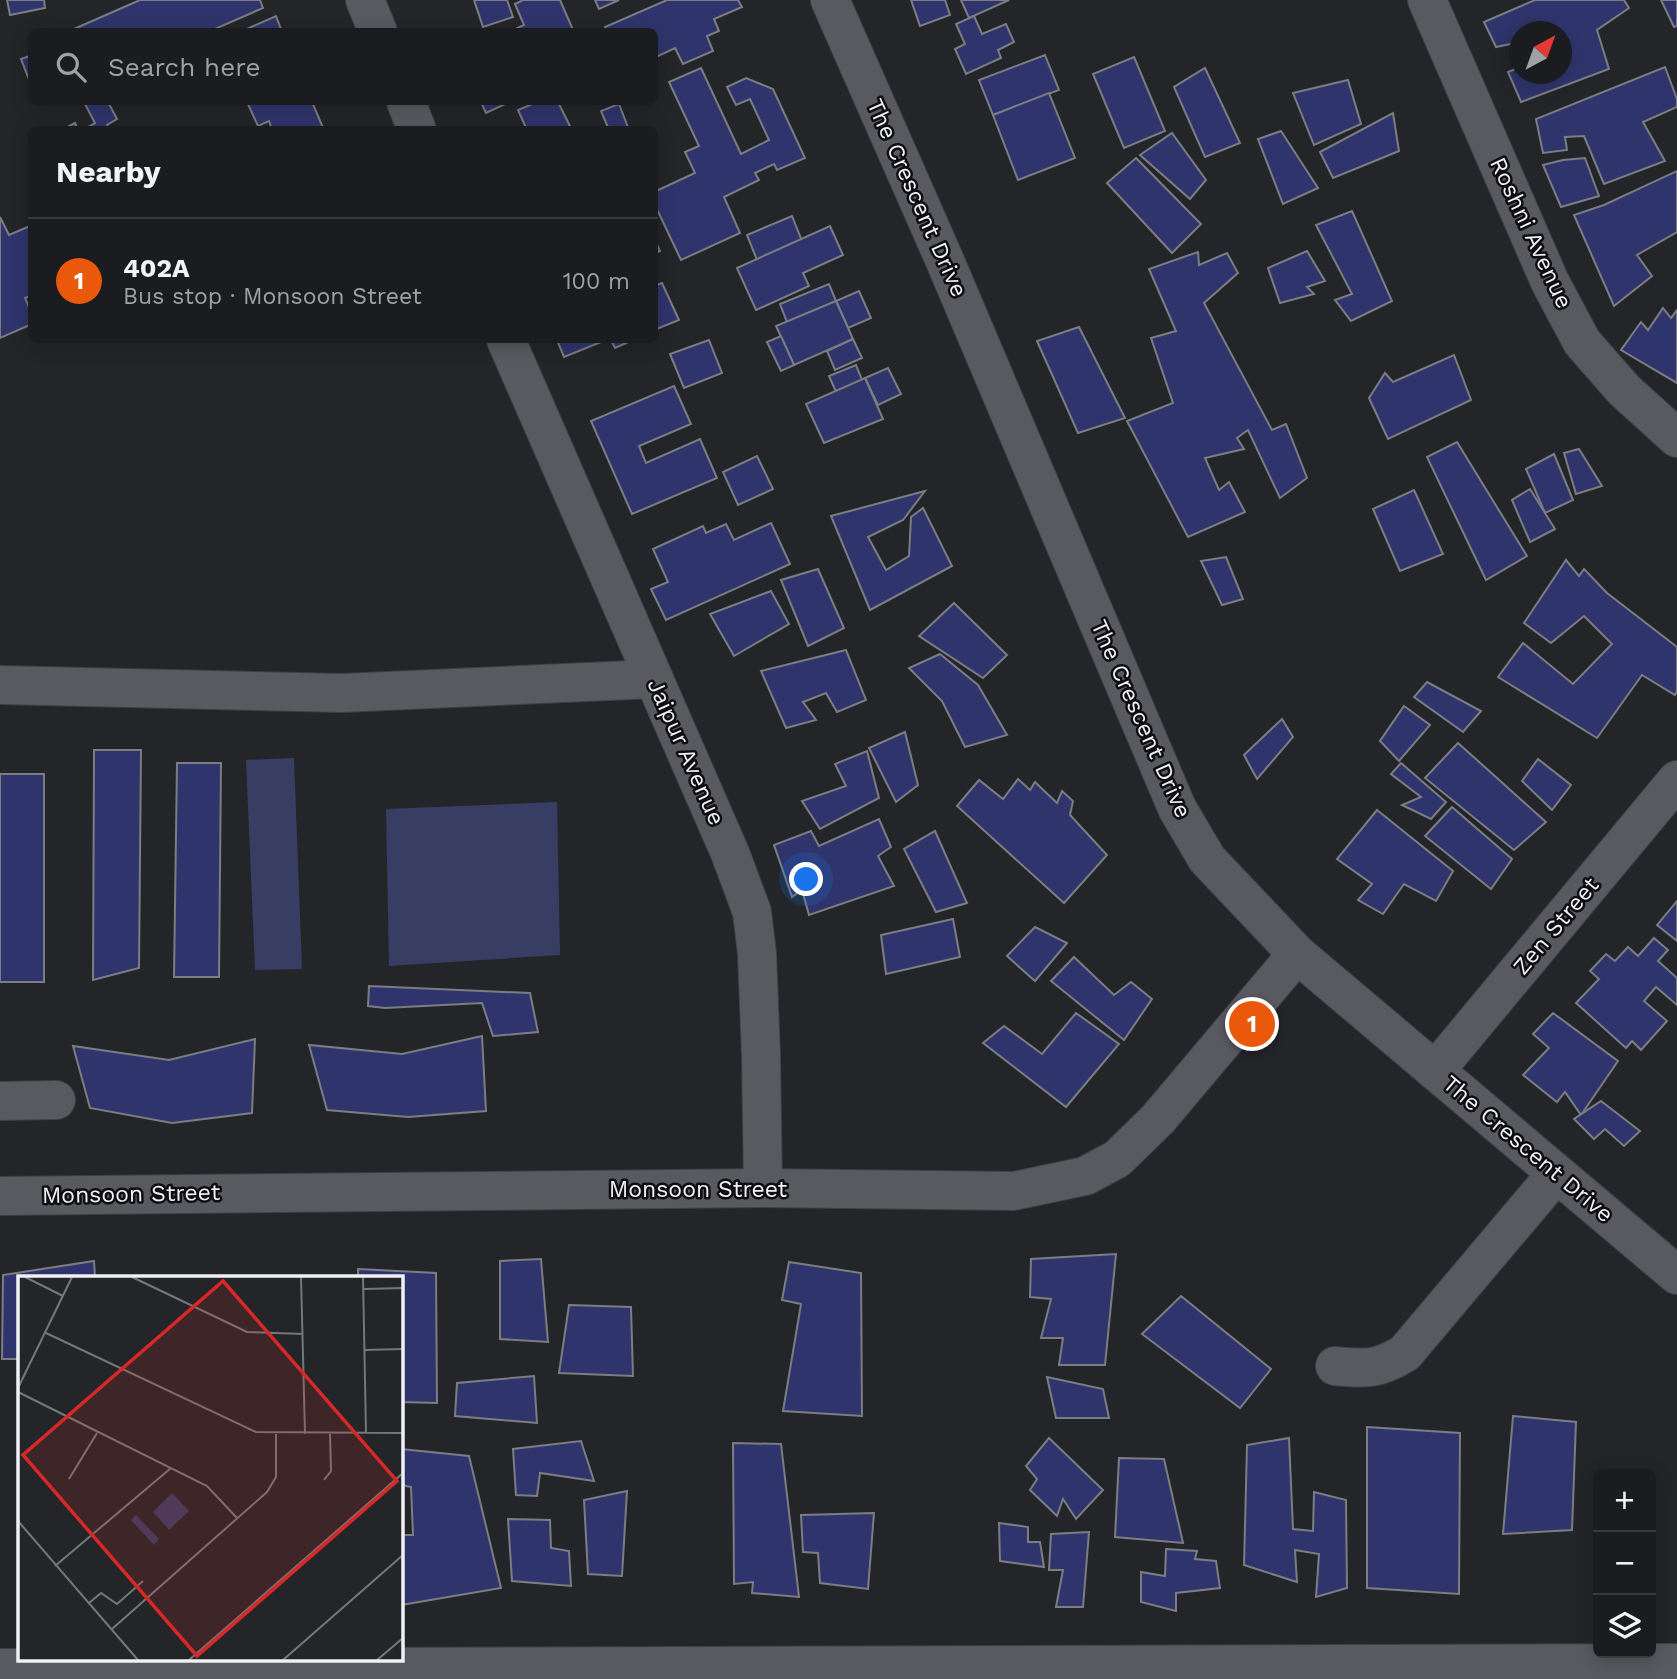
<!DOCTYPE html>
<meta charset="utf-8">
<style>
body{margin:0;font-family:"Work Sans",sans-serif;background:#242528;color:#f1f3f6}
.controls{position:absolute;right:21px;bottom:21px;display:grid;overflow:hidden;border-radius:10px;box-shadow:0 4px 18px #0003}
.controls button{width:63px;height:63px;display:grid;place-items:center;padding:0;border:0;border-bottom:2px solid #393a3d;background:#1b1c1f;color:#f1f3f6;font:35px sans-serif}
.compass{position:absolute;left:1509px;top:21px;width:63px;height:63px;border-radius:50%;background:#1b1c1f;box-shadow:0 4px 18px #0003;rotate:41deg}
.you{position:absolute;left:807px;top:880px;width:24px;height:24px;margin:-18px;border:5px solid #fff;border-radius:50%;background:#1a73e8;box-shadow:0 0 0 10px #1a73e833}
.badge{display:grid;place-items:center;width:46px;height:46px;border-radius:50%;background:#ea580c;color:#fff;font-size:23px;font-weight:700}
.pin{position:absolute;translate:-50% -50%;border:4px solid #fff;box-shadow:0 2px 7px #0006}
.list{margin:0;padding:0;list-style:none}
h2{display:flex;justify-content:space-between;align-items:center;height:91px;margin:0;padding:0 28px;font-size:30px}
h2 small{font-size:23px;font-weight:400;color:#a0a1a4}
.list li{display:grid;grid-template-columns:46px 1fr auto;gap:21px;align-items:center;box-sizing:border-box;height:126px;padding:0 28px;border-top:2px solid #393a3d}
.list b{display:block;font-size:26px;white-space:nowrap}
.list p{margin:0;font-size:23px;white-space:nowrap;color:#a0a1a4}
.list em{font-size:23px;font-style:normal;color:#a0a1a4}
.icon{flex:none;width:38px;height:38px;fill:none;stroke:currentColor;stroke-width:2;stroke-linecap:round;stroke-linejoin:round}
.map{position:relative;flex:none;width:1677px;height:1679px;overflow:hidden}
.search{position:absolute;background:#1b1c1f;box-shadow:0 4px 18px #0003;left:28px;top:28px;width:630px;height:77px;display:flex;align-items:center;gap:18px;box-sizing:border-box;padding:0 24px;border-radius:10px;color:#a0a1a4;font-size:26px}
.panel{position:absolute;background:#1b1c1f;box-shadow:0 4px 18px #0003;left:28px;top:126px;width:630px;height:217px;border-radius:10px}
.map>svg:first-child{display:block}
.green{fill:#383e63}
.building{fill:#2f356c;stroke:#7b7d82;stroke-width:2}
.lines{fill:none;stroke-linecap:round;stroke-linejoin:round}
.minor-casing{stroke:#3f4044;stroke-width:40}
.minor{stroke:#595a5f;stroke-width:38}
.labels{text-anchor:middle;dominant-baseline:central;stroke-width:5;stroke-linejoin:round;paint-order:stroke}
.street-label{font-size:23px;fill:#f0f1f4;stroke:#0e0e10}
.inset-road{fill:none;stroke:#76777a;stroke-width:2}
.view{fill:#d62828;fill-opacity:0.15;stroke:#d62828;stroke-width:3.5}
.inset-edge{fill:none;stroke:#f0f1f4;stroke-width:3.5}
</style>
<div class="map">
<svg width="1677" height="1679" viewBox="0 0 1677 1679">
<rect width="100%" height="100%" fill="#242529"/>
<g class="green">
<path d="M294 758 302 969 255 970 246 760Z"/>
<path d="M557 802 560 955 389 966 386 809Z"/>
</g>
<g class="building">
<path d="M7 0H44L45 8 10 15Z"/>
<path d="M140 0H260L263 8 208 32H67Z"/>
<path d="M474 0H507L513 17 483 27Z"/>
<path d="M523 0H560L574 32H509L524 25 515 4Z"/>
<path d="M595 0H619L599 9Z"/>
<path d="M667 0H738L742 7 714 19 719 31 707 36 713 51 683 64 675 48 654 58V32H607L605 27Z"/>
<path d="M911 0H945L950 15 920 26Z"/>
<path d="M961 0H1009L969 18Z"/>
<path d="M1535 0H1624L1629 8 1597 30 1609 69 1521 102 1508 72 1520 67V74H1562V32H1520V42L1496 47 1484 22Z"/>
<path d="M1661 0H1677V26L1674 27Z"/>
<path d="M276 16 282 32H240Z"/>
<path d="M974 16 982 34 1006 24 1014 42 998 50 1001 58 966 74 955 49 965 44 956 24Z"/>
<path d="M32 55V87L21 59Z"/>
<path d="M1045 55 1059 90 993 115 979 80Z"/>
<path d="M1134 57 1165 131 1124 148 1093 74Z"/>
<path d="M1665 67 1677 99V107L1643 122 1665 161 1604 184 1584 136 1565 137 1567 150 1543 153 1536 119Z"/>
<path d="M701 68 741 154 769 140 750 99 736 105 727 87 746 78 773 89 805 158 777 170 774 164 755 173 759 180 724 197 740 233 681 260 654 203V192L695 173 685 152 699 146 669 82Z"/>
<path d="M1205 68 1240 143 1205 157 1174 87Z"/>
<path d="M1348 80 1361 124 1314 145 1293 93Z"/>
<path d="M1049 93 1075 158 1018 180 993 115Z"/>
<path d="M91 102H108L117 119 107 125 109 130H83L95 123 85 104Z"/>
<path d="M247 102H312L324 130H272L269 121 258 126Z"/>
<path d="M481 102H510L486 113Z"/>
<path d="M537 102H558L570 126 562 130H527L518 110Z"/>
<path d="M619 104 629 130H609L601 111Z"/>
<path d="M1393 113 1399 151 1333 178 1320 152Z"/>
<path d="M75 123 78 130H62Z"/>
<path d="M1281 131 1318 188 1283 204 1258 139Z"/>
<path d="M1172 133 1206 180 1190 199 1140 155Z"/>
<path d="M1136 158 1201 224 1172 253 1107 183Z"/>
<path d="M1585 158 1599 196 1561 207 1543 165 1563 160Z"/>
<path d="M1677 171V232L1637 255 1652 276 1614 306 1574 215 1604 205Z"/>
<path d="M1352 211 1392 301 1351 321 1335 300 1352 294 1316 225Z"/>
<path d="M792 216 802 241 757 260 747 235Z"/>
<path d="M0 217 9 235 30 226 32 230V295L25 298 32 314V324L0 338Z"/>
<path d="M830 226 843 255 803 273 809 286 756 310 737 268Z"/>
<path d="M654 238 660 251 654 254Z"/>
<path d="M1307 251 1325 281 1307 287 1314 294 1280 303 1268 268Z"/>
<path d="M1198 252 1199 265 1227 253 1238 273 1204 303 1272 430 1286 424 1307 478 1280 498 1248 430 1237 438 1244 449 1205 458 1219 490 1229 482 1245 512 1188 537 1127 421 1173 403 1151 338 1176 331 1149 269Z"/>
<path d="M662 283 679 320 654 330V286Z"/>
<path d="M829 284 836 301 787 322 780 304Z"/>
<path d="M859 291 871 318 848 328 836 301Z"/>
<path d="M836 301 853 339 794 365 776 326Z"/>
<path d="M1663 308 1671 318 1677 310V383L1621 350 1641 322 1648 330Z"/>
<path d="M1079 327 1125 418 1078 433 1037 341Z"/>
<path d="M781 336 794 365 781 371 767 342Z"/>
<path d="M853 339 862 358 835 370 827 351Z"/>
<path d="M557 340H606L564 357Z"/>
<path d="M611 340H633L615 348Z"/>
<path d="M709 340 722 373 684 388 670 354Z"/>
<path d="M1454 355 1471 400 1388 439 1369 398 1385 373 1393 382Z"/>
<path d="M856 365 862 380 836 392 829 376Z"/>
<path d="M888 368 901 394 878 405 865 378Z"/>
<path d="M865 378 883 419 824 443 806 404Z"/>
<path d="M674 386 691 424 639 446 646 463 700 439 717 478 632 514 591 421Z"/>
<path d="M1457 442 1527 556 1486 580 1427 457Z"/>
<path d="M1579 449 1602 486 1576 494 1564 453Z"/>
<path d="M1554 454 1573 500 1545 513 1526 469Z"/>
<path d="M757 456 773 489 738 505 723 472Z"/>
<path d="M1530 489 1555 529 1530 542 1512 500Z"/>
<path d="M1414 490 1443 554 1400 571 1373 509Z"/>
<path d="M925 491 903 520 868 537 886 570 909 556 911 517 923 508 952 566 870 610 831 516Z"/>
<path d="M771 523 790 564 666 620 651 589 668 582 653 549 703 526 706 533 726 524 734 540Z"/>
<path d="M1226 557 1243 599 1222 605 1201 561Z"/>
<path d="M1566 560 1579 576 1584 569 1607 593 1677 647V691L1675 695 1642 675 1597 738 1498 677 1523 643 1573 684 1612 644 1584 616 1551 643 1524 623Z"/>
<path d="M818 569 844 628 808 646 781 580Z"/>
<path d="M771 591 789 624 734 656 710 614Z"/>
<path d="M954 603 1007 655 983 678 919 636Z"/>
<path d="M846 650 866 700 837 712 826 693 803 702 816 720 786 728 761 671Z"/>
<path d="M940 654 978 685 1007 735 965 747 942 701 909 668Z"/>
<path d="M1427 682 1481 711 1463 732 1414 697Z"/>
<path d="M1404 706 1430 725 1399 761 1380 741Z"/>
<path d="M1282 719 1293 737 1257 779 1244 755Z"/>
<path d="M905 732 918 785 896 802 869 748Z"/>
<path d="M1458 743 1546 822 1514 850 1425 778Z"/>
<path d="M94 750H141L139 968 93 980Z"/>
<path d="M867 751 879 798 820 829 802 801 846 786 835 764Z"/>
<path d="M1538 759 1571 785 1552 810 1522 781Z"/>
<path d="M177 763H221L219 977H174Z"/>
<path d="M1401 763 1446 802 1431 819 1402 805 1421 797 1391 774Z"/>
<rect x="0" y="774" width="44" height="208"/>
<path d="M1018 779 1030 790 1035 782 1057 803 1062 791 1073 801 1070 815 1107 855 1064 903 957 806 979 780 1003 799Z"/>
<path d="M1452 807 1512 859 1491 889 1425 836Z"/>
<path d="M1377 810 1453 871 1436 901 1404 884 1383 914 1358 900 1372 884 1337 859Z"/>
<path d="M879 819 891 847 878 856 894 886 809 915 802 890 792 897 774 845 811 831 819 846Z"/>
<path d="M935 831 967 903 936 912 904 849Z"/>
<path d="M1677 901V941L1657 925Z"/>
<path d="M953 919 960 957 886 974 881 935Z"/>
<path d="M1035 927 1067 943 1035 981 1007 956Z"/>
<path d="M1654 938 1668 950 1658 961 1677 978V1005L1656 987 1644 1001 1667 1021 1641 1050 1632 1041 1626 1048 1576 1003 1599 979 1590 971 1606 954 1615 961 1628 947 1638 956Z"/>
<path d="M1074 957 1114 995 1131 982 1152 999 1124 1040 1051 981Z"/>
<path d="M369 986 530 993 538 1032 493 1036 482 1003 385 1008 368 1006Z"/>
<path d="M1076 1013 1119 1044 1066 1107 983 1043 1004 1026 1042 1054Z"/>
<path d="M1553 1013 1618 1061 1581 1115 1565 1092 1557 1102 1523 1075 1549 1048 1533 1034Z"/>
<path d="M482 1036 486 1111 408 1117 327 1110 309 1045 402 1054Z"/>
<path d="M255 1039 252 1113 172 1123 90 1108 73 1046 169 1060Z"/>
<path d="M1601 1101 1640 1131 1624 1146 1605 1129 1594 1139 1574 1119Z"/>
<path d="M1116 1254 1105 1365H1059L1063 1338H1041L1051 1299 1030 1297 1031 1259Z"/>
<path d="M541 1259 548 1342 500 1339V1261Z"/>
<path d="M94 1261 95 1278H19V1359H2L3 1275Z"/>
<path d="M789 1262 861 1273 862 1416 783 1411 801 1304 782 1300Z"/>
<path d="M358 1269 436 1273 437 1403 401 1402V1278H358Z"/>
<path d="M245 1276 244 1278H204Z"/>
<path d="M1181 1296 1271 1369 1240 1408 1142 1334Z"/>
<path d="M569 1305 631 1307 633 1376 559 1373Z"/>
<path d="M534 1376 537 1423 455 1416 457 1383Z"/>
<path d="M1047 1377 1103 1389 1109 1418H1056Z"/>
<path d="M1513 1416 1576 1422 1572 1530 1503 1534Z"/>
<path d="M1367 1427 1460 1433 1459 1594 1367 1588Z"/>
<path d="M1049 1438 1103 1490 1076 1519 1063 1499 1057 1516 1030 1490 1037 1479 1026 1466Z"/>
<path d="M1289 1438 1293 1529 1313 1531 1314 1492 1346 1500 1347 1588 1316 1597 1319 1554 1295 1550 1297 1582 1244 1565 1247 1445Z"/>
<path d="M581 1441 594 1481 540 1473 537 1496 516 1495 513 1449Z"/>
<path d="M733 1443 781 1444 799 1597 752 1593 753 1582 734 1584Z"/>
<path d="M401 1449 469 1456 501 1588 401 1605V1535H413L411 1487 401 1485Z"/>
<path d="M1119 1458 1164 1459 1183 1543 1115 1537Z"/>
<path d="M627 1491 622 1576 588 1574 584 1500Z"/>
<path d="M874 1513 868 1589 820 1583 818 1553 803 1552 801 1515Z"/>
<path d="M508 1519 550 1520 551 1548 569 1551 571 1586 512 1581Z"/>
<path d="M999 1523 1028 1527V1542H1040L1044 1567 1000 1561Z"/>
<path d="M1089 1532 1083 1607H1056L1063 1570H1049L1051 1534Z"/>
<path d="M1166 1549 1197 1551 1195 1559 1216 1561 1220 1588 1176 1593V1611L1141 1602V1572L1165 1576Z"/>
</g>
<g class="lines">
<g class="minor-casing">
<g id="minor">
<path d="M365 0 378 32"/>
<path d="M830 0 945 261 1177 808 1207 859 1297 954 1677 1275"/>
<path d="M1427 0 1550 282 1582 342 1624 390 1677 438"/>
<path d="M406 102 417 130"/>
<path d="M506 340 730 853 752 912 757 954 761 1055 763 1188"/>
<path d="M0 685 342 693 654 679"/>
<path d="M1435 1071 1677 780"/>
<path d="M0 1101 56 1100"/>
<path d="M0 1196 763 1188 1014 1191 1085 1176 1117 1159 1158 1119 1297 954"/>
<path d="M1335 1366C1365 1369 1378 1370 1405 1353L1556 1174"/>
<path d="M0 1668 1677 1663"/>
</g>
</g>
<use href="#minor" class="minor"/>
</g>
<g class="labels">
<g class="street-label">
<text transform="translate(917 198) rotate(66)">The Crescent Drive</text>
<text transform="translate(1531 233) rotate(65)">Roshni Avenue</text>
<text transform="translate(1141 719) rotate(66)">The Crescent Drive</text>
<text transform="translate(686 752) rotate(66)">Jaipur Avenue</text>
<text transform="translate(1556 926) rotate(-50)">Zen Street</text>
<text transform="translate(1528 1149) rotate(40)">The Crescent Drive</text>
<text x="698" y="1189">Monsoon Street</text>
<text transform="translate(131 1194) rotate(-1)">Monsoon Street</text>
</g>
</g>
<g transform="translate(18 1276)">
<rect width="385" height="385" fill="#242529"/>
<path d="M154 217 171 235 151 254 135 236ZM118 239 141 263 136 269 113 244Z" fill="#383e63"/>
<path class="inset-road" d="M7 1 45 20M114 1 229 56 285 58M283 1 287 158M345 1 348 157M346 13 385 12M28 57 238 156 385 157M347 74 385 73M0 112 54 1M0 116 189 210 219 242M51 203 79 157M306 204 313 195 312 158M0 245 120 384M37 290 153 192M71 327 83 317 99 328 125 305M94 353 249 216 258 201V158M171 384 385 197M265 384 385 279M359 384 385 362"/>
<path class="view" d="M205 5 379 205 179 380 5 179Z"/>
<rect width="385" height="385" class="inset-edge"/>
</g>
</svg>
<div class="controls">
<button>+</button>
<button>−</button>
<button><svg class="icon" aria-label="layers" viewBox="0 0 24 24"><path d="M12 4l9 5-9 5-9-5zM3 14l9 5 9-5"/></svg></button>
</div>
<svg class="compass" viewBox="-18 -18 36 36"><path d="M0-13l5 13h-10z" fill="#e53935"/><path d="M0 13l5-13h-10z" fill="#a0a1a4"/></svg>
<div class="you"></div>
<div class="pin badge" style="left:1252px;top:1024px">1</div>
<div class="search"><svg class="icon" aria-label="search" viewBox="0 0 24 24"><circle cx="10" cy="10" r="6"/><path d="M15 15l6 6"/></svg>Search here</div>
<section class="panel">
<h2>Nearby<small></small></h2>
<ul class="list">
<li><span class="badge">1</span><div><b>402A</b><p>Bus stop · Monsoon Street</p></div><em>100 m</em></li>
</ul>
</section>
</div>
